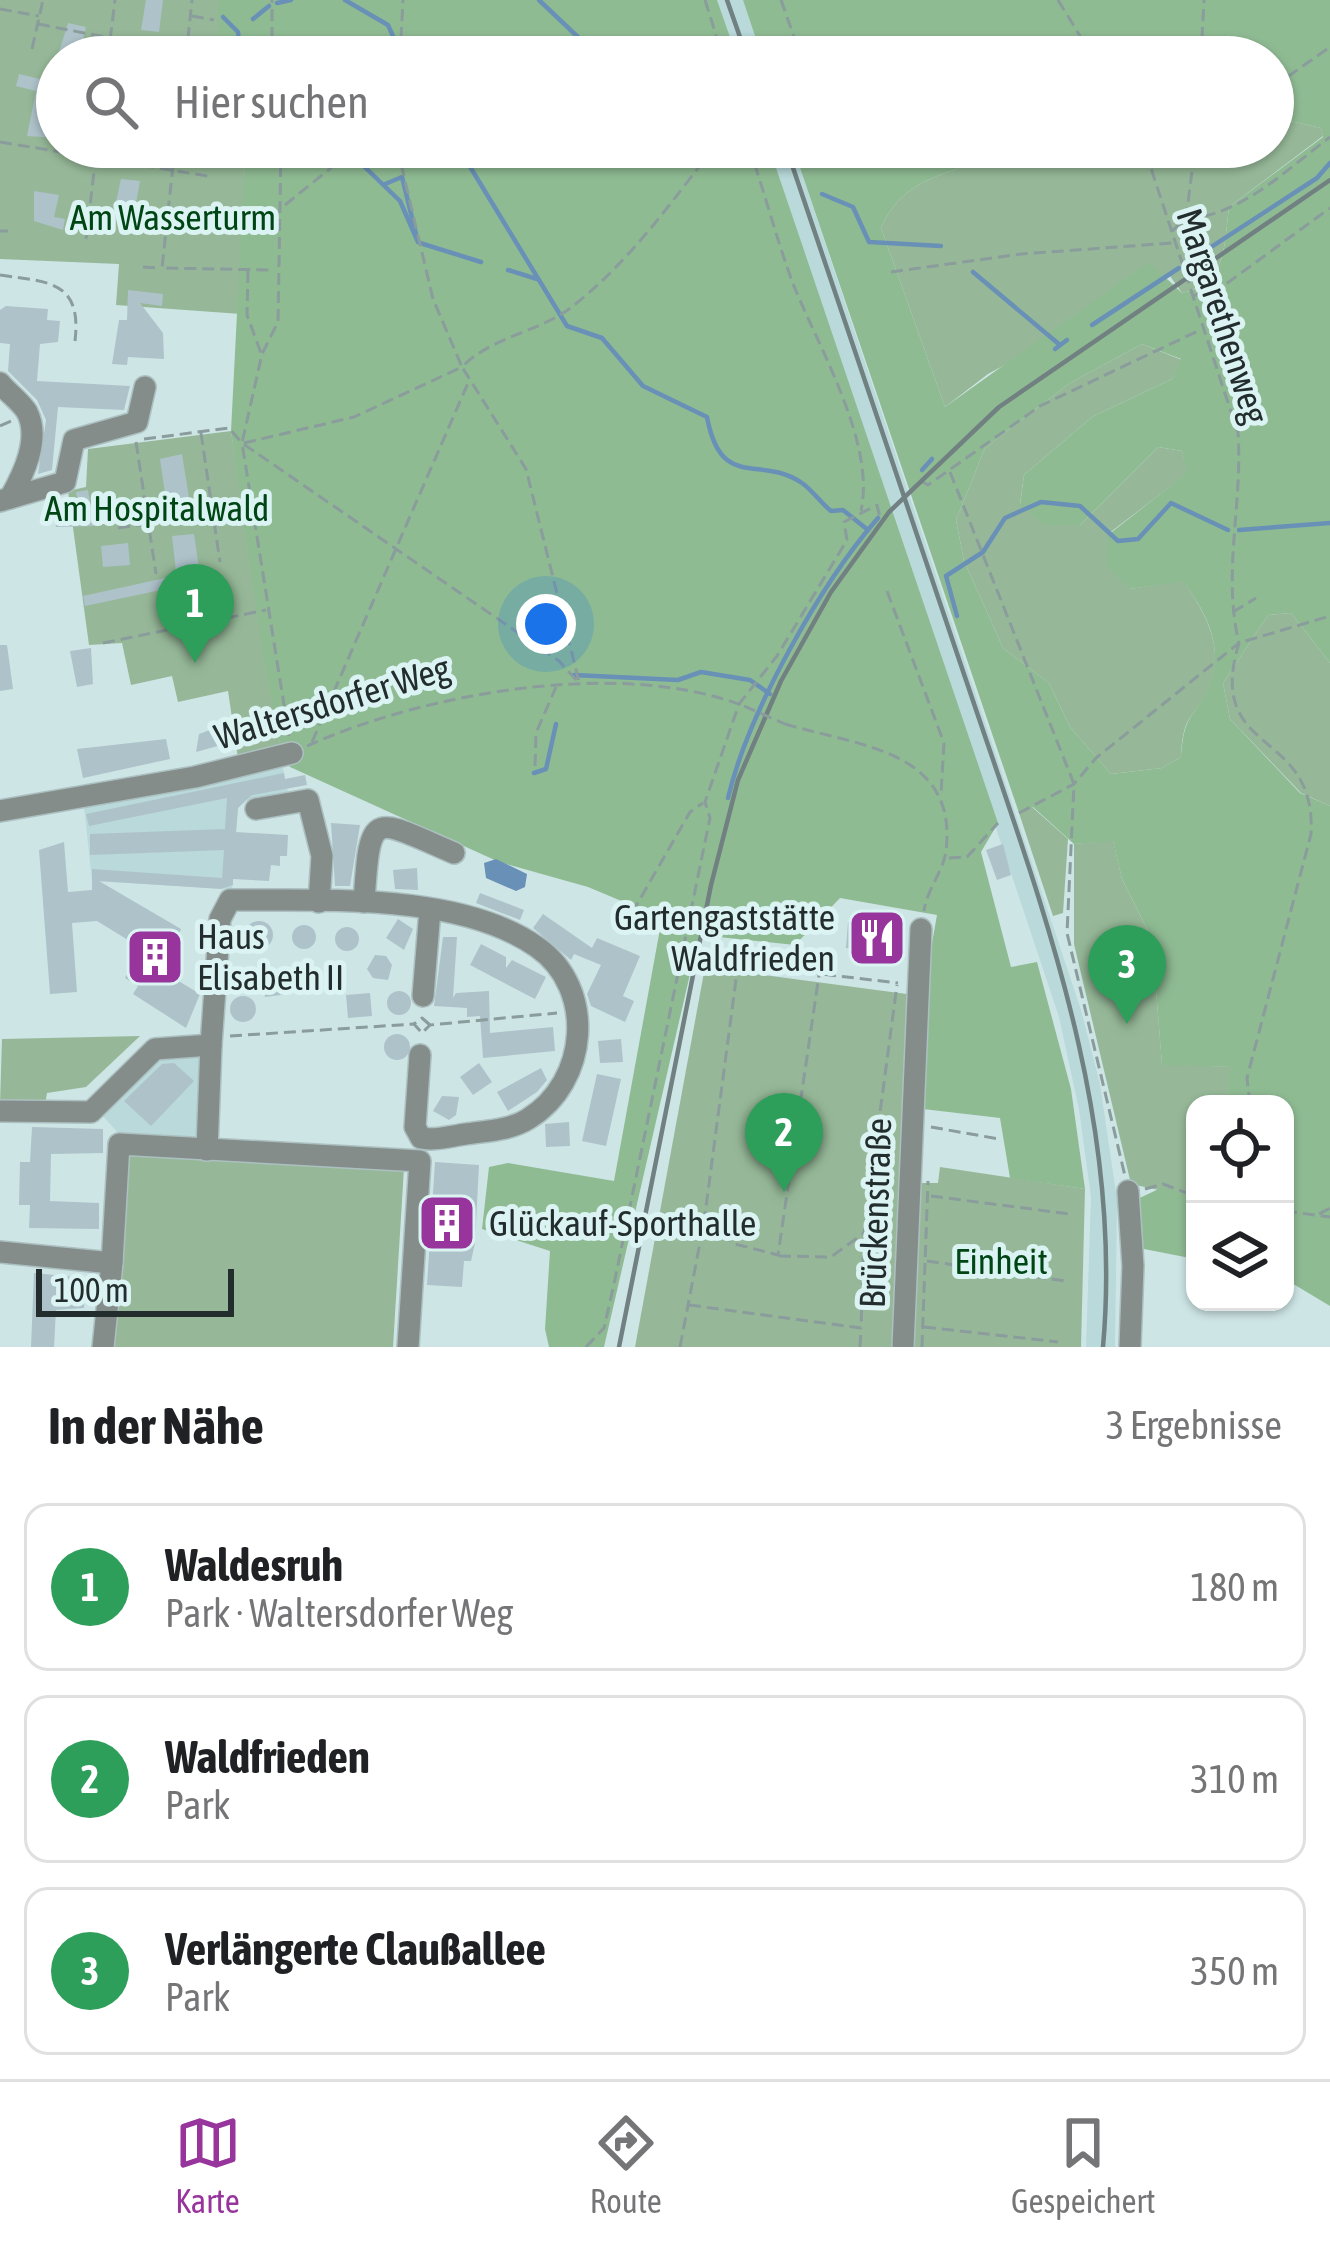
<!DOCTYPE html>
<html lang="de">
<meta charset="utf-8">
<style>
body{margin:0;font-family:"Asap Condensed",sans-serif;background:#f2f2f2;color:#202124}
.controls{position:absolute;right:36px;bottom:36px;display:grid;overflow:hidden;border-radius:24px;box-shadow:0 3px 9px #0004}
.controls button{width:108px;height:108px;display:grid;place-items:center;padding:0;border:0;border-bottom:3px solid #e0e0e0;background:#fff;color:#202124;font:60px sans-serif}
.scale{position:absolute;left:36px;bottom:30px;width:198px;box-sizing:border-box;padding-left:12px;border:6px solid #242d2d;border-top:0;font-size:33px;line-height:42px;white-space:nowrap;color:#242d2d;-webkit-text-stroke:9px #dbf3f3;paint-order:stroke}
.you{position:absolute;left:546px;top:624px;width:42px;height:42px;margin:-30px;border:9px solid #fff;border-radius:50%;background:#1a73e8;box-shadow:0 0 0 18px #1a73e833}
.badge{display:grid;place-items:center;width:78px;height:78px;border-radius:50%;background:#97359c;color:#fff;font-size:39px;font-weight:700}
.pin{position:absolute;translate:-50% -99px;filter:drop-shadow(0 3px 6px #0008)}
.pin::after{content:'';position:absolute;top:63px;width:42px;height:36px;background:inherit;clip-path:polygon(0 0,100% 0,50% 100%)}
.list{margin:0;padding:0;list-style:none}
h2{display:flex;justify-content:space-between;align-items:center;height:156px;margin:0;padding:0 48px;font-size:51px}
h2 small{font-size:39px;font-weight:400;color:#757577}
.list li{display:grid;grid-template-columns:78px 1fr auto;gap:36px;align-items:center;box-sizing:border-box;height:168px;margin:0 24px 24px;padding:0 24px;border:3px solid #e0e0e0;border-radius:24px}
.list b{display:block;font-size:45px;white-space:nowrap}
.list p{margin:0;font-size:39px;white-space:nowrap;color:#757577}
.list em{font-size:39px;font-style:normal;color:#757577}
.icon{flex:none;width:66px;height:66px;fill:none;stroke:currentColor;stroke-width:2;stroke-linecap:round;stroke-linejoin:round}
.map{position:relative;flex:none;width:1330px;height:1347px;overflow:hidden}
.search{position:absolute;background:#fff;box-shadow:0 3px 9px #0004;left:36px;right:36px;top:36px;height:132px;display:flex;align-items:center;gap:30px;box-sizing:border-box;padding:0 42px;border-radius:66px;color:#757577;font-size:45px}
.sheet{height:732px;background:#fff}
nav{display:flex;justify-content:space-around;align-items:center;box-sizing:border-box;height:168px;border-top:3px solid #e0e0e0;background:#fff;font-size:33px;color:#757577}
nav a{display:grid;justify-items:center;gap:6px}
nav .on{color:#97359c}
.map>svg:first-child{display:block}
.built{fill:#b9d9da}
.green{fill:#96b898}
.forest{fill:#8fbb93;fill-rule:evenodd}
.water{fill:#6990b7}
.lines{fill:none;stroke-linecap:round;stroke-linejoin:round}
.stream{stroke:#6990b7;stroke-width:4.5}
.building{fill:#aec2ca}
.minor-casing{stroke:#acc0c1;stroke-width:24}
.path{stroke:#8a9c9c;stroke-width:3;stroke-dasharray:12 6;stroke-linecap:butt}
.minor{stroke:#848d8a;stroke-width:21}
.rail{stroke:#718081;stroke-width:4.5}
.path-bridge{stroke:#8a9c9c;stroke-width:3;stroke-dasharray:12 6;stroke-linecap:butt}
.labels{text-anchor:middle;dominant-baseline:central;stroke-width:10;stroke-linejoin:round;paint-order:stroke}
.park-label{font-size:36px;fill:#004514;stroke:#dbf3f3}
.street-label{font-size:36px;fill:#242d2d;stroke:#dbf3f3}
.poi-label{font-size:36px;fill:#242d2d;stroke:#dbf3f3;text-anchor:start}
</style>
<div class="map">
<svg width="1330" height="1347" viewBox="0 0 1330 1347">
<rect width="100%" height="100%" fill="#cee5e6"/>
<g class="built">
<path d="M717 0H743L762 57H737Z"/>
<path d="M769 147H793L1081 1010 1100 1084 1117 1200 1115 1347H1086L1091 1197 1079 1109 1059 1017Z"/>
<path d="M282 764 289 797 249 805 246 794 239 796 232 889 92 881 84 806Z"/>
<path d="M203 1051 197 1138 120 1135 101 1114 160 1054Z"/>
</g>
<g class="green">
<path d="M0 0H218V57H57V147H214V153L245 157 241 314 116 305 119 264 0 259Z"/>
<path d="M1273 117 1321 128 1323 136 1229 207C1224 247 1227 281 1182 293L1170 276 988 374 945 407 881 228C897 192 921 181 957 169L962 147H1273Z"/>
<path d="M1142 344 1182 360 1172 379 1092 417 1024 475 1020 504 1080 525 1158 447 1182 451 1188 473 1108 534 1130 589 1183 580C1205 613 1226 647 1209 687 1194 723 1184 708 1181 757L1162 768 1111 774 1070 727 1049 683 1003 648 964 561 956 520 985 448 1070 383Z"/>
<path d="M231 431 281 750 238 758 228 691 178 702 172 676 131 685 122 643 89 645 68 491 86 487 88 449Z"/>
<path d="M1291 613 1330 663V806L1301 793 1230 719 1223 683 1268 615Z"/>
<path d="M1032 807 1068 839 1063 913 1053 916 1019 813Z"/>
<path d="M1113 840 1122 879 1152 939 1162 1064 1232 1067 1226 1104H1195V1198L1131 1184 1074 944V844Z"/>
<path d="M705 967 914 995 897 1347H635Z"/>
<path d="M140 1036 86 1087 47 1093 45 1105 0 1104 2 1039Z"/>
<path d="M128 1150 404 1168 393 1347H114Z"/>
<path d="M940 1167 1085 1189 1081 1347H914L920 1183H938Z"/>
</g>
<g class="forest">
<path d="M218 0H717L737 57H218Z"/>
<path d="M743 0H1330V663L1291 613 1268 615 1223 683 1230 719 1300 793 1330 806V1306L1285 1279V1104H1226L1231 1067 1162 1065 1152 939 1122 879 1113 841 1074 844 1033 807 1019 813 793 147H962L957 169C921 181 897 192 881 228L945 407 1149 262 1182 293C1227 282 1224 247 1229 207L1323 137 1321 128 1273 117V57H762ZM1142 344 1181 359 1172 379 1092 417 1024 475 1020 505 1045 525H1080L1158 447 1182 451 1187 473 1108 535 1106 566 1130 589 1183 581C1206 613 1226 647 1208 688 1193 723 1185 709 1181 757L1162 768 1111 774 1070 727 1049 683 1003 648 964 561 956 520 985 448 1070 383Z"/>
<path d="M214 147H769L998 823 981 852 1011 967 1037 962 1071 1089 1085 1189 1010 1178 1000 1118 923 1109 929 960 937 915 840 898 795 945 699 935 604 1347H549L545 1329 550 1251 482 1229 489 1167 508 1163 614 1181 662 918 588 887 499 862 290 767 281 750 262 651 231 431 245 157 213 153Z"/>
<path d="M1163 1187 1195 1197V1259L1144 1249 1142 1263 1131 1202Z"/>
</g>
<path class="water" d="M496 859 527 874 525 887 516 891 486 878 484 863Z"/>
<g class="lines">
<g class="stream">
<path d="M345 0 388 25 397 45"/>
<path d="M539 0 599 57"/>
<path d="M277 3 291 0"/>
<path d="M223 17 238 32 240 53 247 57"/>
<path d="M253 19 269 6"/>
<path d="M403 46 412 57"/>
<path d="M344 147 400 201 418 242"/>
<path d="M458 147 567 326 602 338 643 386 707 417C721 492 760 454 802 483 812 490 821 503 831 511L843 510 868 530"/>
<path d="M385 184 402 177 416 234"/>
<path d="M822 194 853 207 869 242 941 246"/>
<path d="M420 243 481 262"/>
<path d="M1185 264 1317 178 1330 163"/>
<path d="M508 270 537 279"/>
<path d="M973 272 1060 345"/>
<path d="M1092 325 1179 268"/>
<path d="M1055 349 1067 340"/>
<path d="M922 470 932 459"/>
<path d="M1239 530 1330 523"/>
<path d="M957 616 946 576 983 552 1005 518 1041 502 1080 506 1118 541 1138 539 1171 503 1228 530"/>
<path d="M574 675 678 680 701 672 750 680 770 694"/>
<path d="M534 773 546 769 556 724"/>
<path d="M728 798C748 713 821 583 878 518"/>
</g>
</g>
<g class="building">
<path d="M146 0H163L159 32 141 30Z"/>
<path d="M68 23 86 27 79 56 59 52Z"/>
<path d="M19 74 57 83V138L27 136 36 91 16 86Z"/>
<path d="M121 179 140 181 134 215 114 211Z"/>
<path d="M34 191 59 195 54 217 65 219 63 230 34 221Z"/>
<path d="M128 290 163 294 162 306 140 303 163 333 164 359 128 357 127 365 112 364 119 320H127Z"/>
<path d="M6 306 48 309 47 320 60 321 58 342 40 344 37 381 130 386 124 410 58 407 52 470 38 474 46 420 37 400 8 371 10 344 0 343V310Z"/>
<path d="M182 454 190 504 167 507 160 459Z"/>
<path d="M88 490 94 526 56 527 54 512 79 510 76 492Z"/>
<path d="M194 534 199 568 176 572 172 536Z"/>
<path d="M128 543 130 565 103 567 101 546Z"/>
<path d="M179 575 180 586 85 606 83 596Z"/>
<path d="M0 645H7L13 689 0 691Z"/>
<path d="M91 648 93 684 77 687 70 651Z"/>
<path d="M232 722 236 741 196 752 199 734Z"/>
<path d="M166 739 170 759 83 778 77 749Z"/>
<path d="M284 773 285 779 305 775 307 785 252 795 238 808 236 832 288 835 287 856H280V866L271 865 269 881 233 879V885L221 889 99 881 181 929 162 971 200 994 186 1028 133 994 138 986 125 978 141 948 97 921 72 923 77 992 50 994 39 850 64 842 68 892 92 890V869L222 878 224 850 90 855V834L225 829 227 798 89 826 86 814Z"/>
<path d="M331 823 360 825 350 886H335Z"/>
<path d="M1003 844 1011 875 997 880 986 850Z"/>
<path d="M417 868 418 890 395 889 393 870Z"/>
<path d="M480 893 524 910 520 920 476 903Z"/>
<path d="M543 914 592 948 597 938 640 956 623 996 634 1001 625 1022 591 1006 587 994 601 965 574 954 571 960 533 928Z"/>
<path d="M398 919 413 929 404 950 386 938Z"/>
<circle cx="259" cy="935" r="14"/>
<path d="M848 922 887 925 885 952 846 948Z"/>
<circle cx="304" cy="937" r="12"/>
<circle cx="347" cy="939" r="12"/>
<path d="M443 937H457L453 998 456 993 489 991 490 1033 553 1027 555 1051 483 1058 480 1016 467 1017V1008L434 1006Z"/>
<path d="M481 944 506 957V968L512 960 546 977 535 999 470 965Z"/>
<path d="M375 955 386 956 392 965 388 980 373 978 367 969Z"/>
<path d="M286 973 288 994 265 997 262 976Z"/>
<circle cx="399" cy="1003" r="12"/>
<path d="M370 993 372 1016 348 1018 346 995Z"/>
<circle cx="243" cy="1009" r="13"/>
<circle cx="397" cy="1047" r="13"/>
<path d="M621 1039 623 1062 600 1063 598 1041Z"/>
<path d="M174 1063 194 1081 151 1126 124 1101 162 1064Z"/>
<path d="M479 1063 492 1082 473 1095 460 1077Z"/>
<path d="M541 1068 547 1080 537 1092 508 1111 497 1092Z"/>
<path d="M597 1074 621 1079 606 1146 582 1141Z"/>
<path d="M442 1096 459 1097 456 1115 449 1120 433 1111Z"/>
<path d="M569 1122 570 1146 546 1147 545 1124Z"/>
<path d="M32 1127 103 1129V1153L51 1154 50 1201 99 1203V1229L29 1228 30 1205H19L20 1162H30Z"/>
<path d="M435 1162 479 1165 475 1243 471 1261H464L462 1287 427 1285Z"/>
<path d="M34 1273 86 1278 84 1308 56 1310 54 1347H31Z"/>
</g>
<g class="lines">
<g class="minor-casing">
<g id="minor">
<path d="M0 383C8 393 21 402 27 412 41 439 23 475 10 498"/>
<path d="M0 501 65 482 74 440 137 422 145 387"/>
<path d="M256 809 308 800 322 856 319 902"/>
<path d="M0 811 195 777 292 753"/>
<path d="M364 902C370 807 372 818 454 853"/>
<path d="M423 996 430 910"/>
<path d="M0 1111 91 1112 155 1049 211 1045 220 919 230 900C321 901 459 892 537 947 596 988 589 1082 528 1119 511 1130 486 1131 466 1134 451 1136 435 1141 421 1138L415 1127 420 1055"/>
<path d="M207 1150 211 1045"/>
<path d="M1128 1191 1133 1266 1130 1347"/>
<path d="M0 1252 112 1263 119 1144 420 1161 408 1347"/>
<path d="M103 1347 112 1263"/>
<path d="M903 1347 921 929"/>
</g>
</g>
<g class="path">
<path d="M705 0 723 57"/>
<path d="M781 0 801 57"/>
<path d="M1058 0 1093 57"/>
<path d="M0 9 39 16"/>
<path d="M192 16 214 20"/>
<path d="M38 24 110 38"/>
<path d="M32 49 43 0"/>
<path d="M108 57 115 0"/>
<path d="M186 57 192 0"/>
<path d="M272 57V0"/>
<path d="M400 57 403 0"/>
<path d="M1201 57 1204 0"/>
<path d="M1273 87 1330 47"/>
<path d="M0 142 213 177"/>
<path d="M175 147 162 268 272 270"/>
<path d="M281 147 278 322 262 354 242 443 289 736"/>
<path d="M397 147 433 299 462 367C491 337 536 333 569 309 625 267 672 202 714 147"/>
<path d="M749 147C764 191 776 237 792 281 817 345 876 442 861 511"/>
<path d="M285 205 342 159"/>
<path d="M1186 219C1242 215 1286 170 1330 137"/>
<path d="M0 231H8"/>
<path d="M1172 231 1186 219 1195 147"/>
<path d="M86 239 97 147"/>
<path d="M143 267 160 268"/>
<path d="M248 271 247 315 261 353"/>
<path d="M891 272 1021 254 1172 243"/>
<path d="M0 275C49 282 82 281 75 341"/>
<path d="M1193 296 1226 284 1330 208"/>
<path d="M0 426 11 421"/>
<path d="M201 433 220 562"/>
<path d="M144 439 229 428 242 443 559 661 578 682"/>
<path d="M136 442 156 574"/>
<path d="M244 443 354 417 462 367 526 469 579 682"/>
<path d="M950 472 1074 784 1067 933 1125 1176"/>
<path d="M921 481 928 485 1040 406 1200 330"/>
<path d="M118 528 251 509"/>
<path d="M887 591 944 743 941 794"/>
<path d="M1233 612 1256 598"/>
<path d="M103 643 266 610"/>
<path d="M785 724C859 746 958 750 946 851 943 872 927 889 924 911"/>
<path d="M312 742 468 383"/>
<path d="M307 746C425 693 620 658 744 706"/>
<path d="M535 766 536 733 556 687"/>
<path d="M1019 813 1074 784 1096 758 1239 643C1222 573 1243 504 1238 433L1144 147"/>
<path d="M949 858 967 857 998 823"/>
<path d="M632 913 690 812 703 803"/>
<path d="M886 938 901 956"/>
<path d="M430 1025 422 1018 414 1024 422 1033 430 1025 557 1013"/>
<path d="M230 1036 414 1024"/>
<path d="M1250 1104 1247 1078 1311 834C1317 726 1204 758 1239 643L1330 616"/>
<path d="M931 1127 999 1139"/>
<path d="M1145 1189 1163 1184 1195 1196"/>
<path d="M931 1196 1070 1214"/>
<path d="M1285 1211 1330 1217"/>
<path d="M1319 1214 1330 1208"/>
<path d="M706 1224 735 1244 778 1255 819 975"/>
<path d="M779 1256 831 1257 864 1233 897 985"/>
<path d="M927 1261 1065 1281"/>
<path d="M689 1305 861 1328 864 1235"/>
<path d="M924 1327 1058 1342"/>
<path d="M586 1347 604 1328 614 1284 710 818 705 802 739 704 777 656 847 540 844 522 877 505 880 518"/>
<path d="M680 1347 704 1222 737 972 753 966 898 983"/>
<path d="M860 1347 861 1331"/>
<path d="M922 1347 928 1181"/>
</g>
<use href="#minor" class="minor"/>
<g class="rail">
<path d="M727 0 747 57"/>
<path d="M786 147C847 325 907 504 967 683 1040 901 1124 1113 1103 1347"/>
<path d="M619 1347 711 885 738 780 781 681 831 592 889 512 999 407 1330 180"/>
</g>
<path class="path-bridge" d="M744 706 785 724"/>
</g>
<defs>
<g id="restaurant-square" transform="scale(3)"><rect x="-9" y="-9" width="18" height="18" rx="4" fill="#97359c" stroke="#dbf3f3"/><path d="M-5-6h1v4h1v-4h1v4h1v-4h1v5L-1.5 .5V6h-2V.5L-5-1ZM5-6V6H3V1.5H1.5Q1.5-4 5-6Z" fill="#fff"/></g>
<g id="building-square" transform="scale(3)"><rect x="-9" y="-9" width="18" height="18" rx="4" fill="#97359c" stroke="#dbf3f3"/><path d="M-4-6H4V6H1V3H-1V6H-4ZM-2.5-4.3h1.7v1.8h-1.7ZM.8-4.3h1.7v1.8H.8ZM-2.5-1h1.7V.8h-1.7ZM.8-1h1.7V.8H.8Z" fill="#fff"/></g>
</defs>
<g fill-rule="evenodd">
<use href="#restaurant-square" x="877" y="938"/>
<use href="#building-square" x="155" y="957"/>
<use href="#building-square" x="447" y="1223"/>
</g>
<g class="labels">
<g class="park-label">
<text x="173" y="217">Am Wasserturm</text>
<text x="157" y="508">Am Hospitalwald</text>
<text x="1001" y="1261">Einheit</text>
</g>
<g class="street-label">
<text transform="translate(1223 316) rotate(72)">Margarethenweg</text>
<text transform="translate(332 702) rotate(-17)">Waltersdorfer Weg</text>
<text transform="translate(875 1213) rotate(-88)">Brückenstraße</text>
</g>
<g class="poi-label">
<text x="835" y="917" text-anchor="end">Gartengaststätte<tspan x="835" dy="41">Waldfrieden</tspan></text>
<text x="197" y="936">Haus<tspan x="197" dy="41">Elisabeth II</tspan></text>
<text x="489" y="1223">Glückauf-Sporthalle</text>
</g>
</g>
</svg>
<div class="controls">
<button><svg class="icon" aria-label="locate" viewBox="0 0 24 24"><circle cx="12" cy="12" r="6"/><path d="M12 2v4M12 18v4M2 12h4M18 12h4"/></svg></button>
<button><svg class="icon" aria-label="layers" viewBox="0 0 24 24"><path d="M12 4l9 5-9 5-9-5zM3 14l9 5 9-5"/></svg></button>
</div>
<div class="scale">100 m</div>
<div class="you"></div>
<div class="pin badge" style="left:195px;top:663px;background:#2e9e5b">1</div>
<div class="pin badge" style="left:784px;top:1192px;background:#2e9e5b">2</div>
<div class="pin badge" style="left:1127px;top:1024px;background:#2e9e5b">3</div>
<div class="search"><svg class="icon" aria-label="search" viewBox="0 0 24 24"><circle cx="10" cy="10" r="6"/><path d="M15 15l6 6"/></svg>Hier suchen</div>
</div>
<section class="sheet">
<h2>In der Nähe<small>3 Ergebnisse</small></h2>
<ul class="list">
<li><span class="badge" style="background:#2e9e5b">1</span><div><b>Waldesruh</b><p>Park · Waltersdorfer Weg</p></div><em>180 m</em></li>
<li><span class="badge" style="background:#2e9e5b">2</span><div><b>Waldfrieden</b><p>Park</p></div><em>310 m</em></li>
<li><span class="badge" style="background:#2e9e5b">3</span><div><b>Verlängerte Claußallee</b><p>Park</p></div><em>350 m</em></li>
</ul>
</section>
<nav>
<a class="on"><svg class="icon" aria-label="map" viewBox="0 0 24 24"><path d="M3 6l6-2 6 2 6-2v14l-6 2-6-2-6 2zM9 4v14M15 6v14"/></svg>Karte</a>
<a><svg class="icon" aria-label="directions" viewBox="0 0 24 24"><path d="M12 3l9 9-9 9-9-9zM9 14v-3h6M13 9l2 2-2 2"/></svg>Route</a>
<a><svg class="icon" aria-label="saved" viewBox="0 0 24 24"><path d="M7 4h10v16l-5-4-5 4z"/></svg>Gespeichert</a>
</nav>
